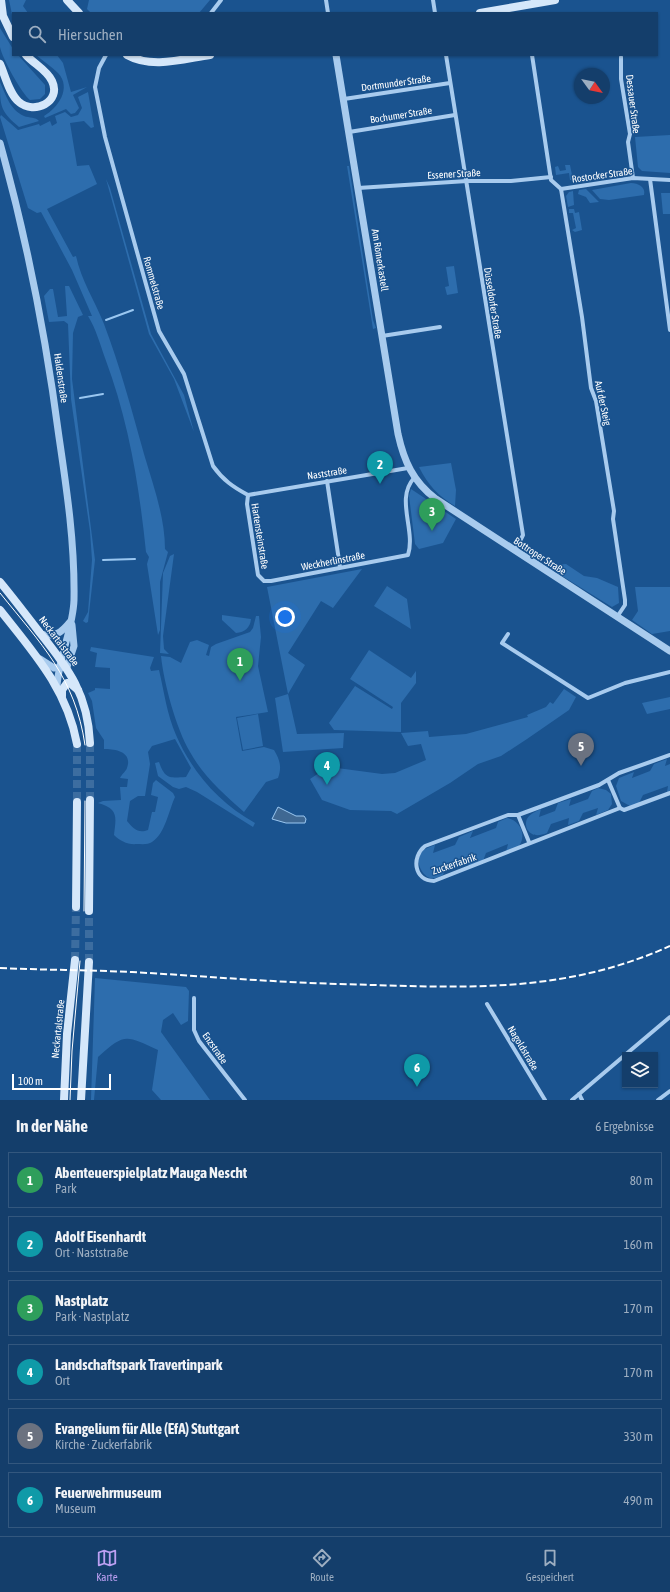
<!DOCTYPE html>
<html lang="de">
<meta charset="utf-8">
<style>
body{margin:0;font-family:"Asap Condensed",sans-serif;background:#214973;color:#f1f3f6}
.controls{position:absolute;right:12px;bottom:12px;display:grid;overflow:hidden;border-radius:0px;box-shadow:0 1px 3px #0004}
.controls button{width:36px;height:36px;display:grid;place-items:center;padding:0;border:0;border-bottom:1px solid #33577e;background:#143e6b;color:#f1f3f6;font:20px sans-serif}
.compass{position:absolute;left:574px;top:68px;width:36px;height:36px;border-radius:50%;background:#143e6b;box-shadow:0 1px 3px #0004;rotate:123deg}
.scale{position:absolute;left:12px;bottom:10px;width:99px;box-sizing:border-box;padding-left:4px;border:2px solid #fff;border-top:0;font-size:11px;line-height:14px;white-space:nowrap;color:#fff;-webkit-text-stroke:3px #1a538f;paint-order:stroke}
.you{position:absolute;left:285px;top:617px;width:14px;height:14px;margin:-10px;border:3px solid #fff;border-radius:50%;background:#1a73e8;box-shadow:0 0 0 6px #1a73e833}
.badge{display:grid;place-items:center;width:26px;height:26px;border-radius:50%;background:#bca0f2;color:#fff;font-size:13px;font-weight:700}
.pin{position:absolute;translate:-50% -33px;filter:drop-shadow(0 1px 2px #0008)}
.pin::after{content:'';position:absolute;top:21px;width:14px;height:12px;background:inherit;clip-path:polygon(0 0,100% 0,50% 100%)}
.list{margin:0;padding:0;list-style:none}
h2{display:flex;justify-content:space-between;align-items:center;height:52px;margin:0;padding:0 16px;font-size:17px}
h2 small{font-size:13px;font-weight:400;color:#9daec1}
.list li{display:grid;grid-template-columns:26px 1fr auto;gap:12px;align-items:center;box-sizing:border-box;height:56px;margin:0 8px 8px;padding:0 8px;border:1px solid #33577e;border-radius:0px}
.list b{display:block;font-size:15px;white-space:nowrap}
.list p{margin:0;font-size:13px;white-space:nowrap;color:#9daec1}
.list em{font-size:13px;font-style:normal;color:#9daec1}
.icon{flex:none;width:22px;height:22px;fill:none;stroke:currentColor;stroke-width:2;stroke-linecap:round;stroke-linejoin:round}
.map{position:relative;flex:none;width:670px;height:1100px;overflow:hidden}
.search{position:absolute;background:#143e6b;box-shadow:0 1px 3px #0004;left:12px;right:12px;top:12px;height:44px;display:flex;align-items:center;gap:10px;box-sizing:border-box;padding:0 14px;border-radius:0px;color:#9daec1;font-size:15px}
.sheet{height:436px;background:#143e6b}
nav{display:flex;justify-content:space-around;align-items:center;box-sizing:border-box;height:56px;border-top:1px solid #33577e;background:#143e6b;font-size:11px;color:#9daec1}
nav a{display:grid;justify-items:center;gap:2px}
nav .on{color:#bca0f2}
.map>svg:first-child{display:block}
.green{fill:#2d6dad}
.water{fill:#3f6893;stroke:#9ac7f1}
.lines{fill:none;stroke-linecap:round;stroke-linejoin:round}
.stream{stroke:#9ac7f1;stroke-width:2}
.secondary-tunnel{stroke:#3c6da0;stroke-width:8;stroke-dasharray:8 4;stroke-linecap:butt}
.minor{stroke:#a8cbee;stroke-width:4}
.tertiary{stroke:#a8cbee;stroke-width:7}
.secondary{stroke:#d5e7fa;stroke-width:8}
.tram{stroke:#fff;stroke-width:1}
.rail{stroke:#fff;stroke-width:2;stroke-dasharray:7 3;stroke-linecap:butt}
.labels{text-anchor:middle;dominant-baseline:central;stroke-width:3;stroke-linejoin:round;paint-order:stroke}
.street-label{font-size:10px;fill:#fff;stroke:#1a538f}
</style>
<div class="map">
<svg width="670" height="1100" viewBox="0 0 670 1100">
<rect width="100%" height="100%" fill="#1a538f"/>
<g class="green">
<path d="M9 0H26L23 6 28 13H13V19Z"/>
<path d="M89 0H210L199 13H91L87 9Z"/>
<path d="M0 28 13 49V55H18L45 85V94L40 99 30 100C22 94 2 58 0 47 0 42 0 34 0 28Z"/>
<path d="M36 55H57L63 63 71 92 87 87 73 95 79 108 75 113 71 114 66 109 45 118 44 116C58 108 72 88 58 73 52 67 43 61 36 55Z"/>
<path d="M0 82C6 95 10 110 24 116 29 118 36 117 39 121L19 127C0 111 0 106 0 82Z"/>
<path d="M88 92 94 127 91 128 84 121 70 123 77 166 89 165 97 184 47 209 73 257 76 256C81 280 95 301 104 324 120 366 132 411 144 454 153 485 165 517 165 549L168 552 160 582V630L158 635 147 564 149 557 146 552C139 485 129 422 105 358 100 344 96 329 88 316H92L72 270 41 212 37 213 28 208 0 117 1 115 18 130 39 124 40 126 50 121 52 126 57 123 55 116 65 112 71 117 78 115 82 108 78 97Z"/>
<path d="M670 135V173L642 171 638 167 635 137Z"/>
<path d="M565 165H570L572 175H574L575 180H570L569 173 556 175 555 167 558 166 560 171 566 170Z"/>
<path d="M347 166H349L373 320 376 328 373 329Z"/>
<path d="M106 179 110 188 151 334 184 395 194 432 174 379 149 334Z"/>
<path d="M631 183C638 183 646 187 644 195L609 200 600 199 592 190Z"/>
<path d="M586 189 599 202 590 203 586 197 578 194 579 190Z"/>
<path d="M573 191 574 205 568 207 566 196 569 192Z"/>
<path d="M661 193H670V214H663Z"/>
<path d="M569 209H574L575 213 579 212 582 230 575 232 572 230 576 228 573 213H569Z"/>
<path d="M454 266 458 293 447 295 445 287 449 286 446 267Z"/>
<path d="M65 286H69L83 315 78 317 73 333 72 379 95 560 88 622 86 623 83 621 88 612 92 560 90 531 71 399 68 324 64 321 49 322 44 296 50 289H53L58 317 67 316Z"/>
<path d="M451 463 456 490 455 506C438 496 428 485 419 467Z"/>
<path d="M411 489 456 519 443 543 419 549 415 544 409 496Z"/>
<path d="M174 554 163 636 164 649 169 654 160 653 163 573 170 556Z"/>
<path d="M566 564 584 576 597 578 618 587 619 603 612 607 546 566Z"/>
<path d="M362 569 333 608 321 601 288 653 305 665 288 694 297 734 344 733 343 748 283 752 275 698 288 694 267 587Z"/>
<path d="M387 586 407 599 411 629 374 606Z"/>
<path d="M635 587H670V631L652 634 632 620 638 611Z"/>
<path d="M222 615 251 619C250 628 245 632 236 633L222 620Z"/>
<path d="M256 616H259L261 637 258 666 268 712 236 717 242 751 264 747 274 750C280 760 282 767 278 778L266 782 244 812C224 794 203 776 190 752 176 728 164 684 161 656L170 657 181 663 190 642 197 640 209 645 206 655 209 656 211 647 216 644 250 632 253 628Z"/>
<path d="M91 647 154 657 150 668 151 671 159 670C164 691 167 715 176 735 192 772 219 803 255 823L253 827 197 792 186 787 179 789 173 787 158 776 155 763 159 762C165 779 169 778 186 777L191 768 175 739 152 746 148 752 150 764 145 796H138L130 801 127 821C133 828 138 834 148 830L152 812H155L158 797 151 795 153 783 156 780 173 793 175 797C169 810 165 834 152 842 148 845 141 844 137 844 128 845 120 841 114 835 116 817 119 809 98 803L103 801 121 800 120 787H127L128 779 120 778C122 774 126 771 127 768 133 751 114 749 104 749V740L96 728 92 701 88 693 95 690V688L110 689V668L95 667 97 653 90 651Z"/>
<path d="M369 650 411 678 416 671V683L401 703V732L334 730 329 723 355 686 392 709 393 707 350 679Z"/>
<path d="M564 689 576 697 569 710 527 739 501 756 478 764 450 783 397 814 391 811 350 810 322 800 310 779 325 769 337 768 382 774 395 773 426 760 421 744 408 746 401 733 428 731 429 737 466 734 528 717 527 715 546 707 550 702 553 704Z"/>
<path d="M670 697V709L647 714 642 703Z"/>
<path d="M258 714 263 746 243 750 237 718Z"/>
<path d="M667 759 665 766 670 764V791L667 792 668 786 643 795 639 803 630 806 621 801 616 786 619 778 634 772 632 778 650 771 654 764Z"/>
<path d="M598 788 606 790 611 794 612 804 608 810 596 815 598 808 583 813 579 821 568 825 569 818 551 824 547 833C539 836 532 837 527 829 523 817 532 813 541 809L539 817 555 811 558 803 571 799 569 806 588 799 592 791Z"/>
<path d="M507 818C520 820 527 835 519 846L506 852 508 844 486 853 483 861 468 866 471 858 446 868 443 875C439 877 435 879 430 878 422 876 416 862 419 855 422 849 430 847 435 845L433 853 455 845 459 837 473 831 470 838 496 828 498 822Z"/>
<path d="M95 978 186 987 189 991 188 1021 181 1025 173 1013 163 1020 161 1032 210 1100H161L152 1090 158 1050C125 1035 125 1033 98 1057L94 1100H91Z"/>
</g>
<path class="water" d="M278 807 296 816H304L306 819 305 823H286L272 819Z"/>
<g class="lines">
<g class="stream">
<path d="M106 320 133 310"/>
<path d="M80 398 103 394"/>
<path d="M103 560 135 559"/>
</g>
<g class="secondary-tunnel">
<path d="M77 744V802"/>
<path d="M90 800V743"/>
<path d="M75 960 76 907"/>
<path d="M89 962V911"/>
</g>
<g class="minor">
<path d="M326 0 328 13"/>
<path d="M433 0 435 13"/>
<path d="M211 13 221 0"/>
<path d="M106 55 99 68 95 87 105 137 159 331 184 374 213 466C223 480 233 487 248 495"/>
<path d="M446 55 523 535 515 551"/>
<path d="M532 55 551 180 561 189"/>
<path d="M621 57V79L630 134 628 142 633 178"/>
<path d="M344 99 450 83"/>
<path d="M349 132 455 115"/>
<path d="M650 179 670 330"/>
<path d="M358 188 467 181H511L551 177"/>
<path d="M561 189 582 317 591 388 596 401 614 511 613 519 625 600V605L617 617"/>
<path d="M561 189 633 178 670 180"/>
<path d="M382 336 440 327"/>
<path d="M327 481 340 567"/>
<path d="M248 495 247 504 258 575 264 581H271L408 555C416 530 395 499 414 478"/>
<path d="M248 495 408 468"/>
<path d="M508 634 502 643 588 698 625 683 670 672"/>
<path d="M670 755 619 773 599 785 518 815H508L425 846C411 857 414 881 434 881L620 808 624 810 670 793"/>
<path d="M608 780 620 808"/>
<path d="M518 815 529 842"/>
<path d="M194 998V1030L199 1041 245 1100"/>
<path d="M487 1004 545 1100"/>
<path d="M625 1055 670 1017"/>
<path d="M579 1094 582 1100"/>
<path d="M572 1100 625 1055"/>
<path d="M658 1100 670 1091"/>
</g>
<g class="tertiary">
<path d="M336 55 398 434C404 461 413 482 436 499L670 651"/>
<path d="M0 143C27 240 46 337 59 437 67 491 75 545 74 600 73 629 59 656 57 686"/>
<path d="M41 634C55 638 62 632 70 622"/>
<path d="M40 659 54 668 67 667 74 646 72 625"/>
</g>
<g class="secondary">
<path d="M1 0 3 16 13 37"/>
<path d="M67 0 79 13"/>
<path d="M480 13 555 0"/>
<path d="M127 55C152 69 183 59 210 55"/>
<path d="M0 64C5 75 9 94 19 102 34 115 62 102 52 81 47 70 34 64 26 55"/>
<path d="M0 582C14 599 27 616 40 633 69 669 88 695 90 743"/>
<path d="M0 610C34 653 67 689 77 744"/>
<path d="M62 696V690L67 683 71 684 78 690"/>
<path d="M76 907 77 802"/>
<path d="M89 911 90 800"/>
<path d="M64 1100 67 1034 75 960"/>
<path d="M81 1100 89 962"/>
</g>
<g class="tram">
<path d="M0 593C41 644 75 677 85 745"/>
<path d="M84 911 85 801"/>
<path d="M70 1100 72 1051 80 961"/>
</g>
<path class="rail" d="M0 968C44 970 88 970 132 972 202 976 270 982 339 984 457 987 559 996 670 946"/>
</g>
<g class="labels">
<g class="street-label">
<text transform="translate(396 83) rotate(-8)">Dortmunder Straße</text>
<text transform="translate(633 104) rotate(83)">Dessauer Straße</text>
<text transform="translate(401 115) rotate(-9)">Bochumer Straße</text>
<text transform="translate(454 174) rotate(-3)">Essener Straße</text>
<text transform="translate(602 175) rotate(-8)">Rostocker Straße</text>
<text transform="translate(380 260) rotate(81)">Am Römerkastell</text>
<text transform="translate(154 283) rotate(74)">Rommelstraße</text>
<text transform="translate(493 303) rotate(81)">Düsseldorfer Straße</text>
<text transform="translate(61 378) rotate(82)">Haldenstraße</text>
<text transform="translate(603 403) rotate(78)">Auf der Steig</text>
<text transform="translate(327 473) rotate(-9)">Naststraße</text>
<text transform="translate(260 536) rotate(81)">Hartensteinstraße</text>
<text transform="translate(540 556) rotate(33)">Bottroper Straße</text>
<text transform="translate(333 561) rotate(-11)">Weckherlinstraße</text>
<text transform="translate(59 641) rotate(53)">Neckartalstraße</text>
<text transform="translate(454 864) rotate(-19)">Zuckerfabrik</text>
<text transform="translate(58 1029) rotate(-84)">Neckartalstraße</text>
<text transform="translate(215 1048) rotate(55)">Enzstraße</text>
<text transform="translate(523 1048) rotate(59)">Nagoldstraße</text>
</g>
</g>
</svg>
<div class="controls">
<button><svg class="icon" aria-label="layers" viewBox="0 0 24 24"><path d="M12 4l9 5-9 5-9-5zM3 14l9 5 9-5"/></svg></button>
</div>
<svg class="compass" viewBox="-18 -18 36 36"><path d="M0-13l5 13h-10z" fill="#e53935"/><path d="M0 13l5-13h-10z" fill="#9daec1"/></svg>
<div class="scale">100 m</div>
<div class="you"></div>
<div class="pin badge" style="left:240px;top:681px;background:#2e9e5b">1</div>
<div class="pin badge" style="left:380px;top:484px;background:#0f9aa8">2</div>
<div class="pin badge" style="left:432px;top:531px;background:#2e9e5b">3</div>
<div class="pin badge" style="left:327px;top:785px;background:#0f9aa8">4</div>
<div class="pin badge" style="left:581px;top:766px;background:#6b7280">5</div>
<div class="pin badge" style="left:417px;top:1087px;background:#0f9aa8">6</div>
<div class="search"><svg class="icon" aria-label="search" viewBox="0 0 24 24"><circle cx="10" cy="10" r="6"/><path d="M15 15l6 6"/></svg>Hier suchen</div>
</div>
<section class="sheet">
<h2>In der Nähe<small>6 Ergebnisse</small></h2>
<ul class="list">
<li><span class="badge" style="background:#2e9e5b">1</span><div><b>Abenteuerspielplatz Mauga Nescht</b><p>Park</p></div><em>80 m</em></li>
<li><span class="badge" style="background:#0f9aa8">2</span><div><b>Adolf Eisenhardt</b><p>Ort · Naststraße</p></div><em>160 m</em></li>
<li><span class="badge" style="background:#2e9e5b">3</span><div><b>Nastplatz</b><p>Park · Nastplatz</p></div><em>170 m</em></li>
<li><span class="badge" style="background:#0f9aa8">4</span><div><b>Landschaftspark Travertinpark</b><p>Ort</p></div><em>170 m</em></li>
<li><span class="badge" style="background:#6b7280">5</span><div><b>Evangelium für Alle (EfA) Stuttgart</b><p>Kirche · Zuckerfabrik</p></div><em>330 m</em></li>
<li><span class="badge" style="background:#0f9aa8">6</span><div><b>Feuerwehrmuseum</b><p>Museum</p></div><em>490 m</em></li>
</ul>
</section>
<nav>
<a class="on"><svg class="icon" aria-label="map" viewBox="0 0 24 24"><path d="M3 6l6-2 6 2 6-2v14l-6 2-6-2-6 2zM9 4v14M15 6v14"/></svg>Karte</a>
<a><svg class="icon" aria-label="directions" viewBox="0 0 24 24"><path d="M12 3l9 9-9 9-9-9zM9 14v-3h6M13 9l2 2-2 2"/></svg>Route</a>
<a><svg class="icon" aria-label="saved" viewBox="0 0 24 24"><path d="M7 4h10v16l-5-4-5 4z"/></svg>Gespeichert</a>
</nav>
